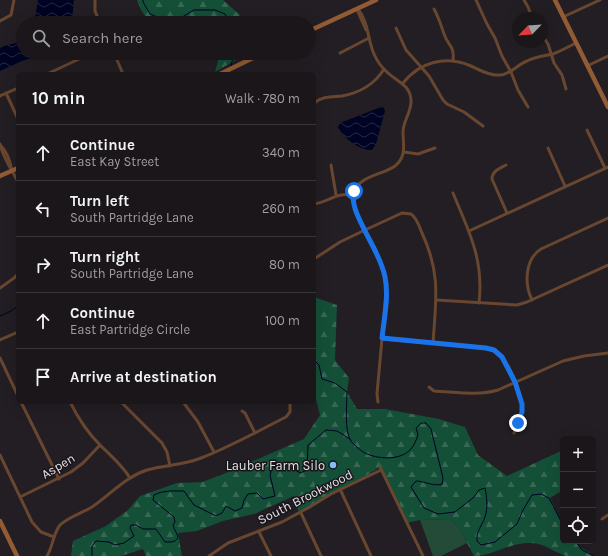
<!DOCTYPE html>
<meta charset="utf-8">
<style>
body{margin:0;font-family:Karla,sans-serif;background:#231f23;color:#f1f3f6}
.controls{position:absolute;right:12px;bottom:12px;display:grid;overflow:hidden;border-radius:6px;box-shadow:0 4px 16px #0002}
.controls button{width:36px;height:36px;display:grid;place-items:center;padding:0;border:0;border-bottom:1px solid #383539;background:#1a161a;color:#f1f3f6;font:20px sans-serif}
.compass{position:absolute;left:512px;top:12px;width:36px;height:36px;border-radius:50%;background:#1a161a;box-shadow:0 4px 16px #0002;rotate:245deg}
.stop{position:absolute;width:12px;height:12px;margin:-9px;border:3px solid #1a73e8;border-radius:50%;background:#fff}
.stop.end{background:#1a73e8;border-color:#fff;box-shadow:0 1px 4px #0008}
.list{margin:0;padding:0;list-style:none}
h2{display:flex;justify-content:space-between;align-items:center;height:52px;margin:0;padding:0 16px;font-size:17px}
h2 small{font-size:13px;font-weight:400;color:#9f9fa2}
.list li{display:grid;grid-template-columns:26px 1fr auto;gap:12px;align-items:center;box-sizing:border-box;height:56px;padding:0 16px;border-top:1px solid #383539}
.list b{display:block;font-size:15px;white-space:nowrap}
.list p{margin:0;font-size:13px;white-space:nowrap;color:#9f9fa2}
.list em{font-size:13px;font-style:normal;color:#9f9fa2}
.icon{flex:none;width:22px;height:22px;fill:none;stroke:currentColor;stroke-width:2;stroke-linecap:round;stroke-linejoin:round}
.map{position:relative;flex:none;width:608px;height:556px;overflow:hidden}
.search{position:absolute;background:#1a161a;box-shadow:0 4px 16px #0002;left:16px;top:16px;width:300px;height:44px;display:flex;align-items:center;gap:10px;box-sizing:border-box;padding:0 14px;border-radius:22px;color:#9f9fa2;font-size:15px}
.panel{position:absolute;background:#1a161a;box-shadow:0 4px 16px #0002;left:16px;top:72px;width:300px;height:332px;border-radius:6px}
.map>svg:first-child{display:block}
.green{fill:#234b38}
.forest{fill:url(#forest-firs)}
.water{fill:url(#water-waves)}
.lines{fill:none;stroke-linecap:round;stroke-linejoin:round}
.stream{stroke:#000323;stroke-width:1}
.street{stroke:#69462f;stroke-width:3}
.secondary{stroke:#925b33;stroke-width:4.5}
.route{stroke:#1a73e8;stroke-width:5}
.poi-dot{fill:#83bcfb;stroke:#19151a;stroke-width:1.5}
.labels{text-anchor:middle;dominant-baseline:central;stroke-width:3;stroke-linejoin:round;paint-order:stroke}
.poi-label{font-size:13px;fill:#e3e1e4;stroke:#19151a;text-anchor:end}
.street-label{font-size:13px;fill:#e3e1e4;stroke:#19151a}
</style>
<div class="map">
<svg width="608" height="556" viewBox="0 0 608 556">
<defs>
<pattern id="forest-firs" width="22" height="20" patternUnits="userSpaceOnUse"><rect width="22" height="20" fill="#144f37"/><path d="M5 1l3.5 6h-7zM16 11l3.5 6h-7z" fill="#366854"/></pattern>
<pattern id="water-waves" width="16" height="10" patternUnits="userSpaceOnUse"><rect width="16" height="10" fill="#000323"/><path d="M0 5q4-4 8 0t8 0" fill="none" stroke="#252743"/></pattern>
</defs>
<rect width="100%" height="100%" fill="#221e23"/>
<path class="green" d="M450 519 459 528 467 543 441 556H433L420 520Z"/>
<g class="forest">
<path d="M137 0H223L239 14 247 23H212L197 19 189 23H150L141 10Z"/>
<path d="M220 53H248L215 72Z"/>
<path d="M314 297 337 305 335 360 349 378 347 392 357 409H385L439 419 465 427 478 455 507 476 563 450V490L550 498 563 525V541H575L580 547 594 556C585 556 574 556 566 556 554 552 544 543 531 543 510 542 493 556 474 556L459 528 450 519 420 520 407 523 381 470 379 458 380 467C354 484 326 497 299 513L294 496 254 514 223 521 197 531 178 533 182 556H146L143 549 121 556H71L73 541 106 526 128 510 140 496 177 483 202 482 221 475 304 439 320 415 314 391Z"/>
</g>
<g class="water">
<path d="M38 0H74L72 19 74 23H34Z"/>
<path d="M23 39V53H47L22 61 0 71V48C8 44 17 44 23 39Z"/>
<path d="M381 107H383L385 111 376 144 372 150C360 151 343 138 338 127L340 123Z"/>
</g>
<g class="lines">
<g class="stream">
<path d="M143 0V2L150 14 172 23 194 10H215L225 14 229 23"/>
<path d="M231 66 234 53"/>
<path d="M0 316 11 311 18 306"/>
<path d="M314 360 319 365 322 379 335 383 347 392C347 403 344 432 351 441 352 443 362 452 365 453 377 459 399 461 410 450 414 446 417 439 418 434L416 428 421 423H426L431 429 443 478 442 484C434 487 424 481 416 481L411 487 424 508 438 514 455 512 474 497 479 490 485 488C487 498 488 507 485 517 482 526 476 531 477 541L481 545 495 542 517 524 523 510 532 495 541 494 549 498 563 525"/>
<path d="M575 541 582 550 594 556"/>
<path d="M92 556V546L96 541 109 542 115 545 124 543 134 536 130 528 131 525H136L143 529H156L165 542H171L175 541 178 538C177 532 174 530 173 525L175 522 174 517 153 500 154 495C164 490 173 491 184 491L194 505 216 516 222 513 226 506 235 511 242 508 244 500 248 494 257 493 263 499 275 496 270 475 272 468C285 464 289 466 300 473L307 470 308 445 326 430 337 431 350 439"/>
</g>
<g class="street">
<path d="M95 0V11L100 23"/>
<path d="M476 0 487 24 495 38 502 56 511 72 518 90 528 107"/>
<path d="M524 0 528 7 532 18"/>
<path d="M358 9C369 23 367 38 374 54 377 61 382 68 388 73 398 82 410 85 411 100 412 111 403 121 403 132 403 145 407 156 395 166 383 175 357 176 353 194 350 209 374 248 381 264 385 274 386 283 386 294L377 394 378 402"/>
<path d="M434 9C439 18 441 25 444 34 448 46 455 46 453 61"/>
<path d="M358 12 366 30"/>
<path d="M563 17 600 0"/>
<path d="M0 21 11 15 14 0"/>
<path d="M396 28 406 50 429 76 443 100 447 104 464 112 483 126"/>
<path d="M542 35 548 44 554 63 562 75 566 89"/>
<path d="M114 53 123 74"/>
<path d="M340 53 369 38"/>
<path d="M587 66 608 56"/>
<path d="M47 74 92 53"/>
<path d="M403 83C420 62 445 55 471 66 480 70 490 76 500 75 511 74 517 65 527 61 535 57 544 56 553 54 561 51 568 47 576 43"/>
<path d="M6 93 18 119"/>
<path d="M0 96 18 88"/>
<path d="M314 103C322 96 332 97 342 96 359 93 375 84 384 69"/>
<path d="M587 130 605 168"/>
<path d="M0 144C3 158 12 170 18 182"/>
<path d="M0 145C7 151 10 161 12 170"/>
<path d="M548 148 565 186"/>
<path d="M404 152 418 154 435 148"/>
<path d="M331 165 336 195"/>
<path d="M506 165C499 169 492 171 492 179L507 213"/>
<path d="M453 193C469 232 484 259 479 303"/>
<path d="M314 204C329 202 336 192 353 195"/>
<path d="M469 231 608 167"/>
<path d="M314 259 340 242 365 230 402 213 411 214C417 218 419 226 422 233 441 274 436 299 433 343"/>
<path d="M0 288 14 278 18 274"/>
<path d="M436 300 517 305 527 302 608 265"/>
<path d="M532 300C524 284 525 259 541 249L608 218"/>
<path d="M382 339 485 348C492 349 498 352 502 357 510 366 523 397 522 409 522 418 517 425 514 433"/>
<path d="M0 340 18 332"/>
<path d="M0 358 18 396"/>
<path d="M429 387 434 391C456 392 478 396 498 390L563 361 584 356 608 353"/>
<path d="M21 402 59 479"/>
<path d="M70 402C78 418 88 433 100 445 111 456 122 465 130 478"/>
<path d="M121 402 162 443 167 452 170 466"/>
<path d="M183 402 198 422 214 452"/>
<path d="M242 411 245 413 255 433"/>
<path d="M0 455 32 522 41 532 54 537"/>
<path d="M380 467 423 556"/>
<path d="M340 489 371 556"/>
<path d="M20 497 71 472 83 463 100 445"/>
<path d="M301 513 321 556"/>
<path d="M602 519 608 515"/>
<path d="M259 532 271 556"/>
<path d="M47 556C53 546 53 534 60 525 68 517 82 513 92 507 111 494 125 477 147 470 165 465 184 465 201 458 230 447 258 431 286 417L290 412V402"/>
<path d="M209 556 228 543 282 522 308 508 331 494 381 470"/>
</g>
<g class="secondary">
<path d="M555 0 608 107"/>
<path d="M309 31 376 0"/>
<path d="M220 74 263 53"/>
<path d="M0 176 18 168"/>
<path d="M0 521 17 556"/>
</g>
</g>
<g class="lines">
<path class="route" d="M354 191C350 205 361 222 367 235 374 248 382 262 385 277 389 296 384 319 382 338L486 348 494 350 502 357 515 382 522 404V412L518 423"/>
</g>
<circle class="poi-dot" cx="333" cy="465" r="4"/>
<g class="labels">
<g class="poi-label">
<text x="325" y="465">Lauber Farm Silo</text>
</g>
<g class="street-label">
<text transform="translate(58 466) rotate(-31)">Aspen</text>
<text transform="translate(305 497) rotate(-27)">South Brookwood</text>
</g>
</g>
</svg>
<div class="controls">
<button>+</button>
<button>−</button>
<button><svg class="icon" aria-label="locate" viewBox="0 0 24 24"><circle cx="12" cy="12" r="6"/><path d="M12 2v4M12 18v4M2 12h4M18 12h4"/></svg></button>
</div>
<svg class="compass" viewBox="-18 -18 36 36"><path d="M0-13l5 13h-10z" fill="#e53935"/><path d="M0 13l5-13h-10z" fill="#9f9fa2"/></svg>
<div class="stop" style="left:354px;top:191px"></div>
<div class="stop end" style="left:518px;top:423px"></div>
<div class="search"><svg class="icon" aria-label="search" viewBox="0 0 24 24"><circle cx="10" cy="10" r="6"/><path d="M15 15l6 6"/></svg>Search here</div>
<section class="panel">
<h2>10 min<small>Walk · 780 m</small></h2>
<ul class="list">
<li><svg class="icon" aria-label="ahead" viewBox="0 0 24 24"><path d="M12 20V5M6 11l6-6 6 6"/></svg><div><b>Continue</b><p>East Kay Street</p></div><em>340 m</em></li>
<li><svg class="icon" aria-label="left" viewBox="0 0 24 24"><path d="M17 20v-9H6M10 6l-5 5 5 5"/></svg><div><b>Turn left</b><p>South Partridge Lane</p></div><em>260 m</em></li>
<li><svg class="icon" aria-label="right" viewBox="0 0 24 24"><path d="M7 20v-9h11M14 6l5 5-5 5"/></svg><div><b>Turn right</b><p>South Partridge Lane</p></div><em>80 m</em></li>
<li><svg class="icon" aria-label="ahead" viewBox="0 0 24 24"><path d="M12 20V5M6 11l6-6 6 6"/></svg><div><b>Continue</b><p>East Partridge Circle</p></div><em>100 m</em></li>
<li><svg class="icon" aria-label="arrive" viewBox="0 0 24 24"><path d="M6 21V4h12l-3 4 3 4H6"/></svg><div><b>Arrive at destination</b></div></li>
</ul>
</section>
</div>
